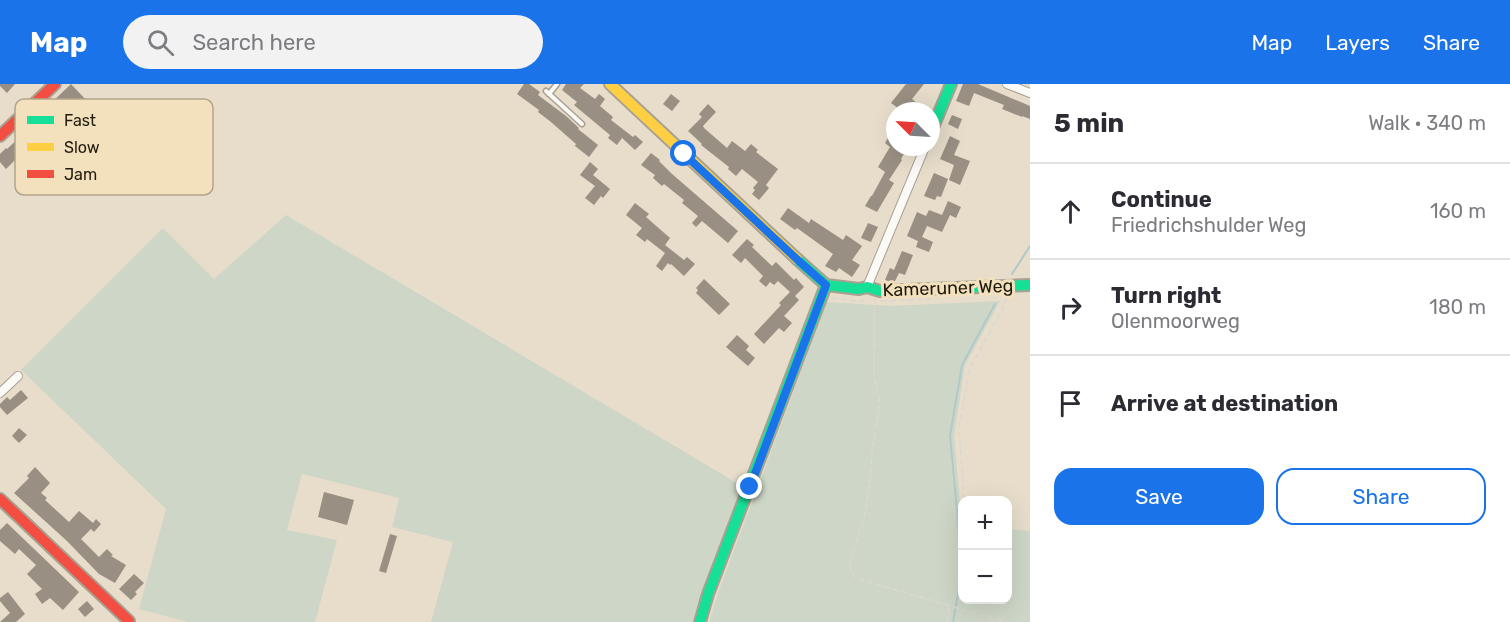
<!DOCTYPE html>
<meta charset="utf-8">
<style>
body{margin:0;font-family:Rubik,sans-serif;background:#f2f2f3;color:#2b2b33}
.controls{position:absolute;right:18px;bottom:18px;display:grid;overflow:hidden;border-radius:12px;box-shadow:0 6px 24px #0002}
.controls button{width:54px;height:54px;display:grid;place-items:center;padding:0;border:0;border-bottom:2px solid #e1e1e2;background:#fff;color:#2b2b33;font:30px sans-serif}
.compass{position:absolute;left:886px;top:18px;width:54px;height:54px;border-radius:50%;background:#fff;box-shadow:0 6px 24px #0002;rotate:294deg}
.stop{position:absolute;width:18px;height:18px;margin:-14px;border:4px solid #1a73e8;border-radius:50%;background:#fff}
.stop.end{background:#1a73e8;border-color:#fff;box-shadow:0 2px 6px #0008}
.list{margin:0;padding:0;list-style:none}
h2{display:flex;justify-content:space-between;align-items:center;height:78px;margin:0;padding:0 24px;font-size:26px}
h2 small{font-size:20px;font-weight:400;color:#7c7c81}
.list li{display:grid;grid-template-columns:39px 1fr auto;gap:18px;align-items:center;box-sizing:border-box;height:96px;padding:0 24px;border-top:2px solid #e1e1e2}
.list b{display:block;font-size:22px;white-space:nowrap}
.list p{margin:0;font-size:20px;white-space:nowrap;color:#7c7c81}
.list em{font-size:20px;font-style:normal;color:#7c7c81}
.actions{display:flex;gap:12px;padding:18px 24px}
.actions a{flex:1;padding:14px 0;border:2px solid #1a73e8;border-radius:18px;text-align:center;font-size:21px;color:#1a73e8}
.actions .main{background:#1a73e8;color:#fff}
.icon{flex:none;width:33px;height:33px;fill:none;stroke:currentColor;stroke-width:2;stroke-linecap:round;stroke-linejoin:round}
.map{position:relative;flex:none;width:1030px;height:538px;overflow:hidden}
header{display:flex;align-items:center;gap:36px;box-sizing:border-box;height:84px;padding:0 30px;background:#1a73e8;color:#fff}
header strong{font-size:28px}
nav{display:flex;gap:33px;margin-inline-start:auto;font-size:21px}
.search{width:420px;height:54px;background:#f2f2f3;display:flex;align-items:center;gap:15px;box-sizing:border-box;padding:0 21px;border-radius:33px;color:#7c7c81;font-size:22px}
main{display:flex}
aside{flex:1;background:#fff}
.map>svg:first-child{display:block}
.green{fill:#ced7c7}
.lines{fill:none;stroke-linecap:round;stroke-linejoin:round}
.stream{stroke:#b1c9cb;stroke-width:2}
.building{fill:#998f82}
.lane-casing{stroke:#a8a192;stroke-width:7}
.street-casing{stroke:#a8a192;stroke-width:10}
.fast-casing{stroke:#a8a192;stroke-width:14}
.slow-casing{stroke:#a8a192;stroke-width:14}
.jam-casing{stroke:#a8a192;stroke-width:14}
.path{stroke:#dad8d2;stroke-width:1.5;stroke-dasharray:6 3;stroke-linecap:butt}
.lane{stroke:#fbfaf7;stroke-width:4}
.street{stroke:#fbfaf7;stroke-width:8}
.fast{stroke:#16e098;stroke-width:10}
.slow{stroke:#ffcf43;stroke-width:10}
.jam{stroke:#f24e42;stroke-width:10}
.route{stroke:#1a73e8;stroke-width:8}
.labels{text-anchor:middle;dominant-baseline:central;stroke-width:6;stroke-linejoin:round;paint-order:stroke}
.street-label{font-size:18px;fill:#201a0d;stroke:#f3e1be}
.key{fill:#f3e1be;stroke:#b4a589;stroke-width:1.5}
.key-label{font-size:16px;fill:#201a0d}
</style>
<header>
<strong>Map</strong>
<div class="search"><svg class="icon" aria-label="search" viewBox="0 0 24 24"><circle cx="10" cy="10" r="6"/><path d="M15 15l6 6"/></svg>Search here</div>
<nav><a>Map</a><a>Layers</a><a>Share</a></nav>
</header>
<main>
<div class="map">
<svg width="1030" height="538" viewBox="0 0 1030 538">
<rect width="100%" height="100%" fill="#e7ddca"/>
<g class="green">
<path d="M286 131 742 402 701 509 692 538H431L453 458 392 443 399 414 302 390 287 446 337 456 315 538H188L139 525 166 425 21 286 163 144 214 195Z"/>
<path d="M1000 217 965 281 954 352 962 441V516H1008V445L1030 447V538H709L719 506 827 218 890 222Z"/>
</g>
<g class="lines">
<g class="stream">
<path d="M1012 190 1030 162"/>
<path d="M953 538 961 493 957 426 950 352 962 281 995 220"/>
</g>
</g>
<g class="building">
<path d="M0 0H15L7 9 0 2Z"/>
<path d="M71 0 87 17 79 24 77 22 46 50 45 48 21 70 25 74 19 80 15 76 6 85 0 78V70L6 64 7 65 36 38 35 37 49 23 48 22Z"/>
<path d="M524 0H529L540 8 538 11 566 32 579 44 578 45 598 61 589 73 575 62 576 60 551 38 538 28 539 26 517 10Z"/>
<path d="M566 0H584L580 4 595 15 599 10 605 15 600 22 613 33 611 36 633 53 635 51 643 58 635 66 622 54 617 61 608 54 610 51 574 21 577 18 562 6Z"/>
<path d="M906 0H924L912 15 927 27H902L891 19Z"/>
<path d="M963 0H978L1030 22V35L1022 32V33L1002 25 1004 21 974 9 969 22 956 17Z"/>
<path d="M671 10 680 17 672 27 663 20Z"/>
<path d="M708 20 716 28 703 42 704 44 727 64 732 57 745 67 751 60 758 66 756 68 778 85 766 101 769 104 759 116 752 110 755 106 753 104 758 98 742 85 736 92 728 85 729 83 701 61 702 60 688 47 702 33 699 30Z"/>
<path d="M952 31 962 35 958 45 948 40Z"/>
<path d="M895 36V63H908L901 75 902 76 889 96 894 99 877 128 865 122 871 112H872L885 88 878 83 890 63 885 59 889 52 886 50Z"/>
<path d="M950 52 960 57 954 71 970 77 960 101 949 96 954 81 940 75Z"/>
<path d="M651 69 660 76 659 77 672 90 738 147 728 159 702 137 696 143 692 139 698 132 682 119 684 116 664 100 662 102 653 94 655 91 641 81Z"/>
<path d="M590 78 598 85 593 91 610 105 603 114 601 112 594 121 585 114 595 102 580 91Z"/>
<path d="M934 89 948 95 941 113 937 112 935 116 924 112Z"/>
<path d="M948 117 961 123 956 134 950 131 942 148 927 142 922 153 933 158 929 168 916 163 918 157 907 152 917 128 926 132 929 126 942 131Z"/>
<path d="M635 119 649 130 646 133 670 154 665 161 684 176 687 173 695 180 684 192 671 180 670 181 668 179 662 187 656 182 665 169 647 155 645 158 636 151 642 144 626 131Z"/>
<path d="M788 124 809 139 811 135 843 156 846 151 862 162 852 176 860 181 852 193 839 184 836 188 825 182 833 170 797 144 795 146 780 135Z"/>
<path d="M868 139 878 143 871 158 861 154Z"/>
<path d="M747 155 754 161 752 163 772 182 776 178 794 196 796 194 804 203 795 212 799 216 784 232 792 239 784 248 779 244 764 260 754 250 781 221 779 219 790 208 778 197 774 201 770 198 766 203 759 197 763 192 745 174 741 179 732 171Z"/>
<path d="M902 167 913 171 905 191 899 189 894 199 885 196 890 184 894 186Z"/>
<path d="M704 195 730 220 719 231 696 209 698 206 696 204Z"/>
<path d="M737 251 749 262 746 266 755 274 748 282 726 263Z"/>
<path d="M21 306 28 314 7 331 0 323V320L7 313 10 316Z"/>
<path d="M19 344 27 351 19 359 12 352Z"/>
<path d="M35 383 50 399 41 409 47 414 45 416 69 438 79 427 93 439 96 435 101 440 94 448 91 445 81 455 99 473 107 465 113 471 111 472 126 481 115 499 99 490 67 457 14 409 29 394 27 392Z"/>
<path d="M324 408 354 416 347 441 318 433Z"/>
<path d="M7 439 79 508 63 526 50 514 42 520 35 510 42 505 27 490 36 481 19 465 15 470 0 457V446Z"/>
<path d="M390 450 397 452 386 489 379 487Z"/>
<path d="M134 490 144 499 135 508 137 510 131 516 119 505Z"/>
<path d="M8 508 25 530 16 538H0L10 529 0 517V514Z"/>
<path d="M87 517 94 525 85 533 78 525Z"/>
</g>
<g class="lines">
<g class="lane-casing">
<g id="lane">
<path d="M546 7 582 40"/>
<path d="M549 10 557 0"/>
</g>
</g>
<g class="street-casing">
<g id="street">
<path d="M1007 0 1030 9"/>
<path d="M867 203 925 63"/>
<path d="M0 309 18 292"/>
</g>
</g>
<g class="fast-casing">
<g id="fast">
<path d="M931 48 951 0"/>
<path d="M797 175 826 201 859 205 867 203 880 207 1030 201"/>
<path d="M700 538 708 510 826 201"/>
</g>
</g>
<g class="slow-casing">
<path id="slow" d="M610 0 797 175"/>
</g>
<g class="jam-casing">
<g id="jam">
<path d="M0 52 55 0"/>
<path d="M0 415 129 537"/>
</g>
</g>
<g class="path">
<path d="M730 138 735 132"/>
<path d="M832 214 861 218 867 213"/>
<path d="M876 214 874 222V292L879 315 878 332 873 359 869 404 864 434 851 475 850 485 854 492 862 496 1005 538"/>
<path d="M881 217 933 215"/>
<path d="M964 416 959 342 970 284 1003 224 1007 212"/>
<path d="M947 538 949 522"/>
</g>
<use href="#lane" class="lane"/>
<use href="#street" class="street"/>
<use href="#fast" class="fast"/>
<use href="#slow" class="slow"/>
<use href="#jam" class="jam"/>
</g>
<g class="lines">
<path class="route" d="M684 70 801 179 826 201 750 403"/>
</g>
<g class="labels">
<g class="street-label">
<text transform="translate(948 204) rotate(-2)">Kameruner Weg</text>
</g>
</g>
<rect x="15" y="15" width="198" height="96" rx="9" class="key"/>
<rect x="27" y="32" width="27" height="8" fill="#16e098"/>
<rect x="27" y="59" width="27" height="8" fill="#ffcf43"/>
<rect x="27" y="86" width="27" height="8" fill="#f24e42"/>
<g class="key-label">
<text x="64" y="42">Fast</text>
<text x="64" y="69">Slow</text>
<text x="64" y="96">Jam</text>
</g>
</svg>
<div class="controls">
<button>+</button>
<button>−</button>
</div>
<svg class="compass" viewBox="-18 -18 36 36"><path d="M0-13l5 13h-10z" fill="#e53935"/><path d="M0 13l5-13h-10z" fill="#7c7c81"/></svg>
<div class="stop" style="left:684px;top:70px"></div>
<div class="stop end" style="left:750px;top:403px"></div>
</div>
<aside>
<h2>5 min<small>Walk · 340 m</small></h2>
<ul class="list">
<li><svg class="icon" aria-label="ahead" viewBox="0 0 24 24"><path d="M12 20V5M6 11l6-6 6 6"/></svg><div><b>Continue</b><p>Friedrichshulder Weg</p></div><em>160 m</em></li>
<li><svg class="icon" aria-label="right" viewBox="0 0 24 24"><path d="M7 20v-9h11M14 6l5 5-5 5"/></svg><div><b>Turn right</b><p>Olenmoorweg</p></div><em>180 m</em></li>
<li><svg class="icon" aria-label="arrive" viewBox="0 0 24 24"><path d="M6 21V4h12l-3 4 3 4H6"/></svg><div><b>Arrive at destination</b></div></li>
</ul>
<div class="actions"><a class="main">Save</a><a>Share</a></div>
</aside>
</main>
